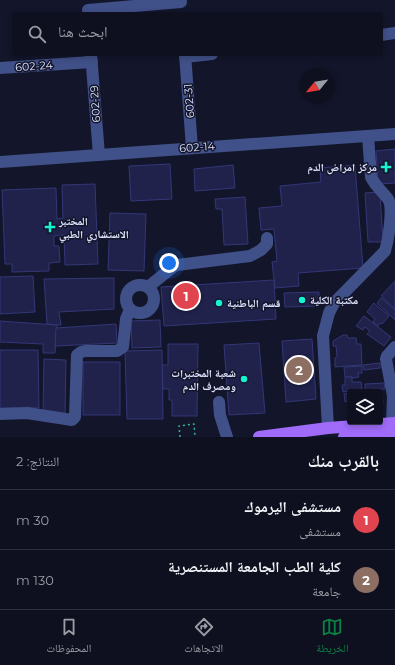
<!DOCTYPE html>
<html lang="ar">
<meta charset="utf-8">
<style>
body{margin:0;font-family:Montserrat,"Noto Naskh Arabic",sans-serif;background:#171929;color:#f1f3f6;direction:rtl}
.controls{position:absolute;right:12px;bottom:12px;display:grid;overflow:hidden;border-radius:4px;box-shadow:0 2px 6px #0003}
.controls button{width:36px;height:36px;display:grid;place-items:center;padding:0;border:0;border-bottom:1px solid #2e303e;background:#0e1020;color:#f1f3f6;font:20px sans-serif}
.compass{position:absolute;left:299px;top:68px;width:36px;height:36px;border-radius:50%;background:#0e1020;box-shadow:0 2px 6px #0003;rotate:240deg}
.you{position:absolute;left:169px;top:263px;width:14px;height:14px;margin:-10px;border:3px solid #fff;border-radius:50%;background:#1a73e8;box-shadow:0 0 0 6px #1a73e833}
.badge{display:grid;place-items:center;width:26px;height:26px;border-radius:50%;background:#0b8043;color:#fff;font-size:13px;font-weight:700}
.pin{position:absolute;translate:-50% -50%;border:2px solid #fff;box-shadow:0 1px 4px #0006}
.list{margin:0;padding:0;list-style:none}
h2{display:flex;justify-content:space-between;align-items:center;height:52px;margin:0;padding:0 16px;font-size:17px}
h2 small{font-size:13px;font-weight:400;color:#9b9da5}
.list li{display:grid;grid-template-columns:26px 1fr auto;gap:12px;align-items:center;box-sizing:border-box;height:60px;padding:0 16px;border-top:1px solid #2e303e}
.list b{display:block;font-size:15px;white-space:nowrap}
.list p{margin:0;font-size:13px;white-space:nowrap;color:#9b9da5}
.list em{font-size:13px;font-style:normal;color:#9b9da5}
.icon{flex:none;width:22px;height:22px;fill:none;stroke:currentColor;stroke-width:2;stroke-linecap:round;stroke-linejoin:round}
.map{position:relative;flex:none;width:395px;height:437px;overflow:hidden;direction:ltr}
.search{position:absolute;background:#0e1020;box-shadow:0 2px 6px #0003;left:12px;right:12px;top:12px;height:44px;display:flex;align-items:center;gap:10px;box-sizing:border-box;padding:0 14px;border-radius:4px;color:#9b9da5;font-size:15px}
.sheet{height:172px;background:#0e1020}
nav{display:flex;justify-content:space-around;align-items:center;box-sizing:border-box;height:56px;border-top:1px solid #2e303e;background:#0e1020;font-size:11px;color:#9b9da5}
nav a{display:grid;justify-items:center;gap:2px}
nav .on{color:#0b8043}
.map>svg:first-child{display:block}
.building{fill:#20224c;stroke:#333776}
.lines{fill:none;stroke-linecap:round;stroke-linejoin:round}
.path{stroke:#37b990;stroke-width:1.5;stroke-dasharray:2 3;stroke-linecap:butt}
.minor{stroke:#405088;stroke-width:12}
.major{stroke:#9f6bf8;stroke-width:12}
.poi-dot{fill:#14f4d2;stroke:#13152b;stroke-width:1.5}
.labels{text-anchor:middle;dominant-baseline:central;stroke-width:3;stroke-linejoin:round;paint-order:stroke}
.street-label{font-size:11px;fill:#dfe3fe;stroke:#13152b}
.poi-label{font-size:11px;font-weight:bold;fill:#dfe3fe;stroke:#13152b;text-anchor:start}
</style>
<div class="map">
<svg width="395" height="437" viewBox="0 0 395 437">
<rect width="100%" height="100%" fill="#13152b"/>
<g class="building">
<path d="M395 149V183L378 184 376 151Z"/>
<path d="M170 164 172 199 131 201 129 166Z"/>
<path d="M233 165 235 188 195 191 194 169Z"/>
<path d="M355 165 363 268 298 273 299 286 275 288 272 262 277 261 274 229 261 230 259 208 282 206 280 186 321 182 320 168Z"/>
<path d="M95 184 98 264 65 265 64 235 54 236V246H59L60 262 49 263V271L12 272V264H5L2 190 56 188 57 219 63 218 62 185Z"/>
<path d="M380 192 383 242H368L365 193Z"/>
<path d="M245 197 248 244 224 245 222 209H216L215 199Z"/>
<path d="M110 213 146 214 144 271 108 270Z"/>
<path d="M33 276 35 312 0 314V277Z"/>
<path d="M114 278V309L59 312 61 325 47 324 44 279Z"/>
<path d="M274 280 276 319 164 326 161 287Z"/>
<path d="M395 281V309L381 296Z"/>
<path d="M319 292V306L285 307 284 293Z"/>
<path d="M381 298 395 310V320L377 303Z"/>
<path d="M374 303 389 316 382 324 380 323 378 326 373 322 375 319 367 312Z"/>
<path d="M364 316 391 337 384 346 367 334 370 331 365 327 363 330 356 326Z"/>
<path d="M160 320 161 347 132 348 131 321Z"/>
<path d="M0 321 57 325 55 353H43V344L0 342Z"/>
<path d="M116 324 117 343 55 346 56 328Z"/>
<path d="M343 335H347L348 338H356L357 344H361L362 365 335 367V358L337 356 336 346H333V341Z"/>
<path d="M312 339 316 399 286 402 282 341Z"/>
<path d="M259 343 265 413 229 415 224 345Z"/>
<path d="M168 344H198L197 416H172V400H169V389H163L162 365H168Z"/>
<path d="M0 350H38L39 408H0Z"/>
<path d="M162 350 163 419H127L125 351Z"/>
<path d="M44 359 66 360 65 415 43 414Z"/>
<rect x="83" y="362" width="37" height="53"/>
<path d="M380 363V368L364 370 363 365Z"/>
<path d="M362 366V373H358L359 377 353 378 352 379V377H345L344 367Z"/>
<path d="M345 377H352V382H361L362 389 343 392 342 385H345Z"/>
<path d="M384 383 385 389 365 390V384Z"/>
<path d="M382 390 383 403H380V392H364Z"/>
<path d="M350 393V408H349L348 401 345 402 344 394Z"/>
</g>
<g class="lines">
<path class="path" d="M180 437 179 426 194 424 195 437"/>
<g class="minor">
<path d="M88 10 181 2"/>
<path d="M381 35 395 33"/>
<path d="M91 54 99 155"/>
<path d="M185 54 192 148"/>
<path d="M185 57 212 54"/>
<path d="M0 68 92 62"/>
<path d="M0 162 395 134"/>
<circle cx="140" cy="299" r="14"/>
<path d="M148 287 173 267 177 265 250 256 261 250 267 244V238"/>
<path d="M219 402 220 415 227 437"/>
<path d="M0 414 27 413 72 420 75 417 77 355 81 352 85 351H117L123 347 126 319 130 309"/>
<path d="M392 423 393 396 386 359 387 356 395 347"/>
<path d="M328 428 323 336 329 313 334 303 385 251C388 241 394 208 388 199 383 192 375 186 371 177L368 136"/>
</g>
<g class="major">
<path d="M259 437 328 428 395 423"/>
<path d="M344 437 395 432"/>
</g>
</g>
<g class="poi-dot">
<path d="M384 161h4v4h4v4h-4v4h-4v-4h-4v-4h4z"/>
<path d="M48 221h4v4h4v4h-4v4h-4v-4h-4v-4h4z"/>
<circle cx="302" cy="300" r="4"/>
<circle cx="219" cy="303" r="4"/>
<circle cx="244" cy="379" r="4"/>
</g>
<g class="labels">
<g class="street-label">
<text transform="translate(34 66) rotate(-4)">602-24</text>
<text transform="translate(189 101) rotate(-94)">602-31</text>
<text transform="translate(95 104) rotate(-94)">602-29</text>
<text transform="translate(197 147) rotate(-4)">602-14</text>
</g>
<g class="poi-label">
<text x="377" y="167" text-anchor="end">مركز امراض الدم</text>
<text x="59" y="221">المختبر<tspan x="59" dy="13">الاستشاري الطبي</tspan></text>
<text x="310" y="300">مكتبة الكلية</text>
<text x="227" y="303">قسم الباطنية</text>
<text x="236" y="373" text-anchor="end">شعبة المختبرات<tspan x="236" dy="13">ومصرف الدم</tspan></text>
</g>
</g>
</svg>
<div class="controls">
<button><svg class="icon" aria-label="layers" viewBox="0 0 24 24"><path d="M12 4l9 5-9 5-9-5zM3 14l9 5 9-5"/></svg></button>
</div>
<svg class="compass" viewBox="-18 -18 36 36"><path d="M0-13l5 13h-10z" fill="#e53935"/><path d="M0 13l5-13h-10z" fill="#9b9da5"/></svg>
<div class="you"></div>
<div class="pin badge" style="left:186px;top:296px;background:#e0444e">1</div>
<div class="pin badge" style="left:299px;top:370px;background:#8d6e63">2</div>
<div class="search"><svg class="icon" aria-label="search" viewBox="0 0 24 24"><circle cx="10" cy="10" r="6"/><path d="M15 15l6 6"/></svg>ابحث هنا</div>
</div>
<section class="sheet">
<h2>بالقرب منك<small>النتائج: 2</small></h2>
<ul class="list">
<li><span class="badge" style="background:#e0444e">1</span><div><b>مستشفى اليرموك</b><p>مستشفى</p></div><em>30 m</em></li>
<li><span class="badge" style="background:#8d6e63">2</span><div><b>كلية الطب الجامعة المستنصرية</b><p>جامعة</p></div><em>130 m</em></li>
</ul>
</section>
<nav>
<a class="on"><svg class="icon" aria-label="map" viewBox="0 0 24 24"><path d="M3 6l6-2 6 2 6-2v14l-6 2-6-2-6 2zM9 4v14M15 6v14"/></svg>الخريطة</a>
<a><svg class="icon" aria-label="directions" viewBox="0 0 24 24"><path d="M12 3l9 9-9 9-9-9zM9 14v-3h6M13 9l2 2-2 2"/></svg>الاتجاهات</a>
<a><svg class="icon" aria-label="saved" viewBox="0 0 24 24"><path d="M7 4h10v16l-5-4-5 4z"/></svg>المحفوظات</a>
</nav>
